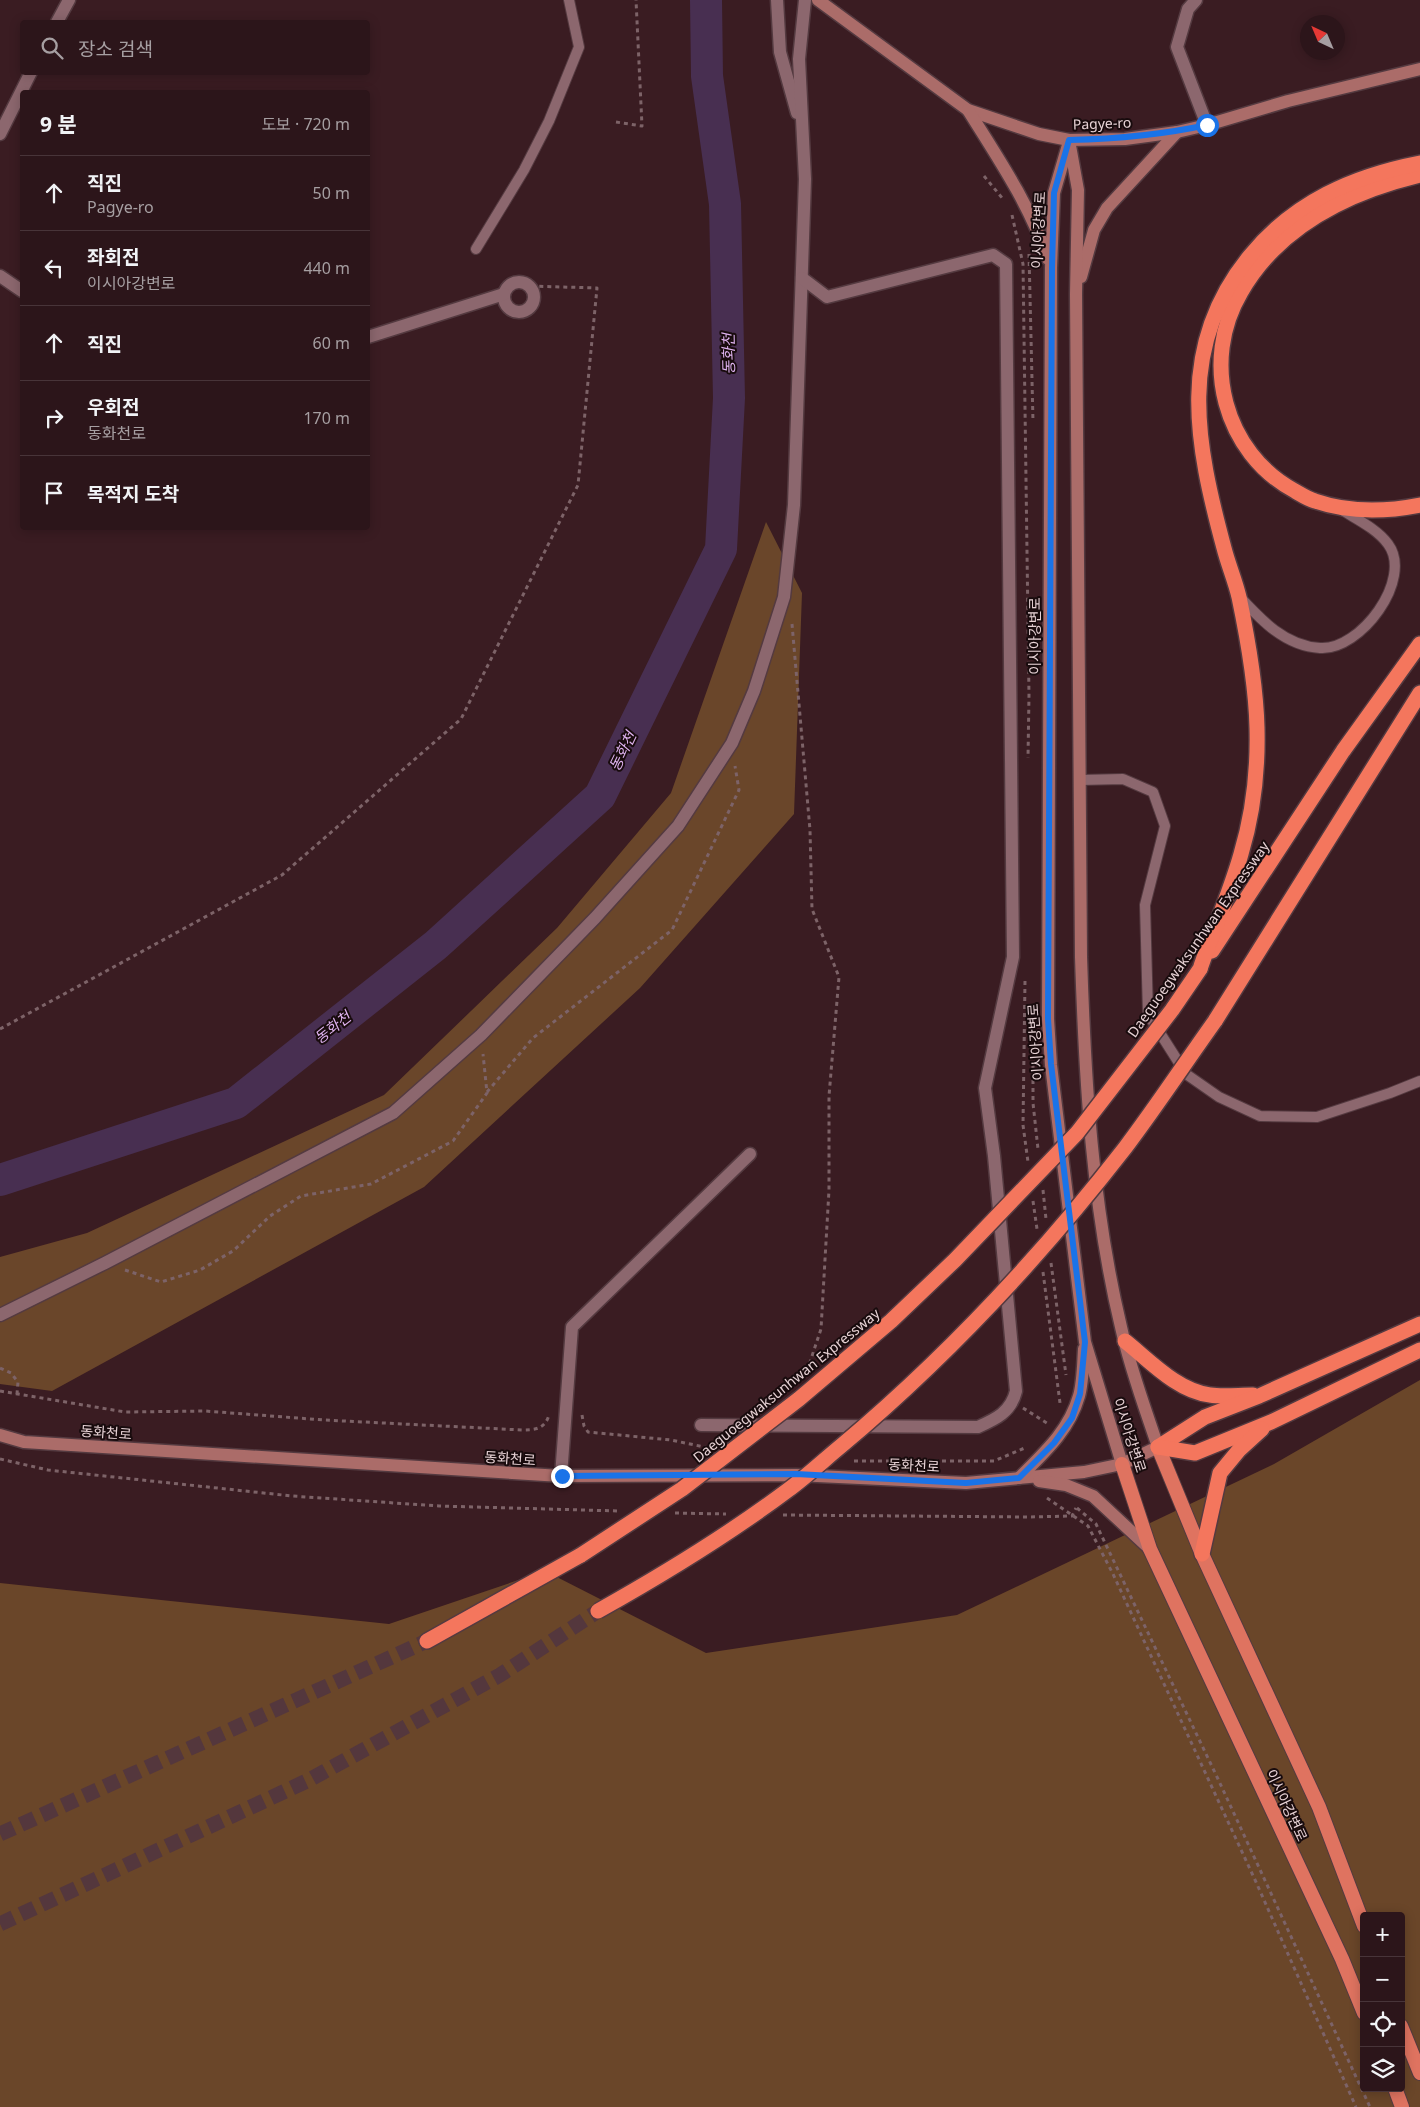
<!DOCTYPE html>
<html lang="ko">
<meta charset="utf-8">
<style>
body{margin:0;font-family:"Noto Sans","Noto Sans KR",sans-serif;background:#341e23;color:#f1f3f6}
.controls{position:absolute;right:15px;bottom:15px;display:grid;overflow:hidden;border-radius:5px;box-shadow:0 2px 12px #0003}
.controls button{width:45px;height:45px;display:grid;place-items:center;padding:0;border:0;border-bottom:1px solid #483439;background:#2c151a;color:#f1f3f6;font:25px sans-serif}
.compass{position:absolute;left:1300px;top:15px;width:45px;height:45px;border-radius:50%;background:#2c151a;box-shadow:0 2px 12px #0003;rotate:316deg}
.stop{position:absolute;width:15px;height:15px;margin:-11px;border:4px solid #1a73e8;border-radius:50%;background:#fff}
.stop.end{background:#1a73e8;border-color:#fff;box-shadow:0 1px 5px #0008}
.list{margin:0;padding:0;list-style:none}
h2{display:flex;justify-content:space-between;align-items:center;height:65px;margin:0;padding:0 20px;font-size:21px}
h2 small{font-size:16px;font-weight:400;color:#a69fa2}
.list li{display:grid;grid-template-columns:32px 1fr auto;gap:15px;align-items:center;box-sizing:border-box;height:75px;padding:0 20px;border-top:1px solid #483439}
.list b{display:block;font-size:19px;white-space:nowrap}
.list p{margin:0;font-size:16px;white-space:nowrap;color:#a69fa2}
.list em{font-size:16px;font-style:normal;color:#a69fa2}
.icon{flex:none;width:28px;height:28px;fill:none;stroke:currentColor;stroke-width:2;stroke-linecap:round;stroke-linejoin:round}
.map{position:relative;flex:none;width:1420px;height:2107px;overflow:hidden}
.search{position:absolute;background:#2c151a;box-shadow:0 2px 12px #0003;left:20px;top:20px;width:350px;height:55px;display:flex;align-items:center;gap:12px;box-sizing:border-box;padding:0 18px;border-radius:5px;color:#a69fa2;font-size:19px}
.panel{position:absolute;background:#2c151a;box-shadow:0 2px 12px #0003;left:20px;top:90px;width:350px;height:440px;border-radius:5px}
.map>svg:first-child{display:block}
.green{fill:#6a462a}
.forest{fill:#6a4629;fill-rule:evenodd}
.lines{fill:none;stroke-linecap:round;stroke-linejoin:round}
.river{stroke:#482f51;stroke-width:32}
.motorway-tunnel{stroke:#54373d;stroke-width:15;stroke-dasharray:15 8;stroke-linecap:butt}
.service-casing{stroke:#543a40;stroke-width:12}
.minor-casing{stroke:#543a40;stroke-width:15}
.tertiary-casing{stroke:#543a40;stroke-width:15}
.secondary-casing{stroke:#543a40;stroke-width:15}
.trunk-casing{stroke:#543a40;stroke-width:16}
.motorway-casing{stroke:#543a40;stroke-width:18}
.path{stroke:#7d6368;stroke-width:3;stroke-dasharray:4 4;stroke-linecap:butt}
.service{stroke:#8c676e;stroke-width:10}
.minor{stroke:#8c676e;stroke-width:12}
.tertiary{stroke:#8c676e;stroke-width:12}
.secondary{stroke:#ab6c69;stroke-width:12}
.trunk{stroke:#df7360;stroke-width:14}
.motorway{stroke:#f4765d;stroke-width:15}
.motorway-bridge-casing{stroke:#543a40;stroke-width:18;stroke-linecap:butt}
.motorway-bridge{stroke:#f4765d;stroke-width:15}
.route{stroke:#1a73e8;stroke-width:6}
.labels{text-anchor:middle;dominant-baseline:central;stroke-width:4;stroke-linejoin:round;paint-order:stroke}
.street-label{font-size:14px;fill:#e7d2d5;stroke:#180b0d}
.water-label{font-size:15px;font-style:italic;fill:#dfb3f0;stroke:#180b0d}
</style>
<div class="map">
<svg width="1420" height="2107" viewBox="0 0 1420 2107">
<rect width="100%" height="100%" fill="#3a1c22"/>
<path class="green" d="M766 522 802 593 794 814 640 988 424 1187 52 1391 0 1384V1257L87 1233 384 1095 557 928 671 793Z"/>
<path class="forest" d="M1420 1380V2107H0V1583L389 1624 545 1571 706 1653 957 1615 1274 1464ZM1364 1916H1401V2088H1364Z"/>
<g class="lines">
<path class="river" d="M0 1180 236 1103 436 945 600 796 721 549 729 398 725 204 707 76 706 0"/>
<g class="motorway-tunnel">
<path d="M0 1834 427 1641"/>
<path d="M0 1924 309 1780 500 1675 598 1611"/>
</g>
<g class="service-casing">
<g id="service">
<path d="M476 249 524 170 549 121 579 47 569 0"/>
<path d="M1239 596C1261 620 1285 646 1320 648 1360 651 1414 579 1388 544 1377 529 1358 520 1342 510"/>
<path d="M1080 780 1123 779 1153 792 1165 826 1145 905 1148 1014 1186 1074 1219 1097 1260 1116 1317 1117 1390 1093 1420 1081"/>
</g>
</g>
<g class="minor-casing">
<g id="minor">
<path d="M777 0 780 52 797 113"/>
<path d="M1196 0 1188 9 1177 47 1207 125"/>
<path d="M0 276 22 291"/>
<circle cx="519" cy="297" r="15"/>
<path d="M368 337 504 294"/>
<path d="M0 1315 105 1263 393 1113 481 1035 595 918 678 826 732 743 754 691 784 597 794 505 805 179 799 59 805 0"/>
<path d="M701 1425 978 1427C996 1419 1011 1412 1016 1391L994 1156 985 1088 1013 957 1006 264 993 255 827 297 802 278"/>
<path d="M561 1476 572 1327 750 1154"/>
</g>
</g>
<g class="tertiary-casing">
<g id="tertiary">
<path d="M57 22 69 0"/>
<path d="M0 134 31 72"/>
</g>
</g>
<g class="secondary-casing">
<g id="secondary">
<path d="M818 0 968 110 1039 134 1069 140 1125 139 1177 132 1207 125 1288 101 1420 69"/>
<path d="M968 110C998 158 1030 205 1048 259"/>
<path d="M1068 145 1054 193 1051 268 1048 1019 1051 1065 1085 1342 1122 1464"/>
<path d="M1081 277 1094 230 1107 208 1177 132"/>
<path d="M0 1435 24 1442 561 1476 796 1475 966 1483 1084 1472 1122 1464 1158 1447C1145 1408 1130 1368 1121 1327 1092 1206 1085 1081 1081 957L1076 294 1078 190 1069 140"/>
<path d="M1019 1478C1044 1453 1069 1431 1079 1396 1083 1382 1083 1364 1084 1349"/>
<path d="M1039 1481 1066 1485 1093 1496 1150 1549"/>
</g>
</g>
<g class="trunk-casing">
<g id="trunk">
<path d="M1158 1447 1202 1554 1319 1807 1364 1926"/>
<path d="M1122 1464 1150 1549 1342 1959 1364 2013"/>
<path d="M1401 2026 1420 2073"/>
<path d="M1395 2088 1402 2107"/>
</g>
</g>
<g class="motorway-casing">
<g id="motorway">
<path d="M1420 175C1349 192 1279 226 1241 292 1200 361 1224 453 1295 491 1302 495 1308 499 1315 501 1350 513 1385 512 1420 505"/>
<path d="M1212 951 1343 751 1420 644"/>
<path d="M1200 969C1213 931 1230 893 1241 854 1253 814 1258 769 1257 728 1256 684 1248 640 1239 597 1235 580 1228 564 1224 548 1196 444 1176 346 1250 256 1294 202 1353 176 1420 163"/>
<path d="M1215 1021 1420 693"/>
<path d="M1125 1341C1149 1360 1177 1391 1210 1395 1223 1397 1239 1395 1253 1395"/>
<path d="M1158 1447 1205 1417 1259 1396 1420 1324"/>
<path d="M1158 1447 1195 1453 1271 1422 1420 1350"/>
<path d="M1202 1554 1220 1473 1239 1450 1262 1429"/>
<path d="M427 1641 581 1555"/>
</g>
</g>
<g class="path">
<path d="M616 122 642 126 636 0"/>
<path d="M984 176 1003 199"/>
<path d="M1012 215 1023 264 1029 695 1028 758"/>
<path d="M1029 254 1033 422"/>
<path d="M792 624 810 830 812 909 839 977 829 1096V1190L821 1329 807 1371"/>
<path d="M1025 981 1023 1125 1028 1162"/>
<path d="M0 1029 282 875 461 719 578 485 597 288 529 286"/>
<path d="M1033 1056V1103L1038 1149"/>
<path d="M487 1092 533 1038 672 930 739 790 735 766"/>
<path d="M1043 1190 1046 1219"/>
<path d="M1033 1201 1037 1229"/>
<path d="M1051 1263 1066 1375"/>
<path d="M125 1270 161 1282 200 1270 233 1251 270 1216 301 1196 371 1184 453 1141 487 1093 483 1054"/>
<path d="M1043 1272 1060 1403"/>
<path d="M0 1368 11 1373 18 1382 17 1394"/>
<path d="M0 1391 125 1412 205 1411 324 1420 522 1430C535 1430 545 1429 549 1415"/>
<path d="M1023 1408 1050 1425"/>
<path d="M582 1415 584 1426 588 1432 671 1440 709 1448"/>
<path d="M0 1459 48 1470 292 1496 439 1506 619 1511"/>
<path d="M854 1461H994L1027 1447"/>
<path d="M1047 1498 1088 1526 1113 1574 1256 1882 1356 2107"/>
<path d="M1077 1508 1096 1524 1218 1779 1370 2107"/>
<path d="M675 1513 726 1514"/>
<path d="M783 1515 1028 1517 1072 1516 1076 1508"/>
</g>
<use href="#service" class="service"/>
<use href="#minor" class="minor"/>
<use href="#tertiary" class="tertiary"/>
<use href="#secondary" class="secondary"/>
<use href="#trunk" class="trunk"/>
<use href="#motorway" class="motorway"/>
<g class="motorway-bridge-casing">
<g id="motorway-bridge">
<path d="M581 1555 682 1489 799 1399 891 1321 955 1260 1077 1133 1172 1010 1200 969"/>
<path d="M598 1611C664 1574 728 1535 788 1490 807 1476 824 1460 841 1446 947 1357 1041 1256 1125 1148 1156 1107 1185 1063 1215 1021"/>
</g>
</g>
<use href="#motorway-bridge" class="motorway-bridge"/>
</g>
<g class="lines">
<path class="route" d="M562 1476 796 1474 966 1483 1019 1478 1054 1443 1072 1418 1080 1394 1085 1342 1051 1064 1048 1019 1052 268 1054 193 1069 140C1116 139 1161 135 1207 125"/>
</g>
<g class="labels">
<g class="street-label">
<text transform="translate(1102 123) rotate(-2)">Pagye-ro</text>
<text transform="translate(1038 230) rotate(-87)">이시아강변로</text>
<text transform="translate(1034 636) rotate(-90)">이시아강변로</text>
<text transform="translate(1198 939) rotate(-55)">Daeguoegwaksunhwan Expressway</text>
<text transform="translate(1035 1042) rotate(-94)">이시아강변로</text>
<text transform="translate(786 1385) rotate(-39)">Daeguoegwaksunhwan Expressway</text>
<text transform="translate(106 1432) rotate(4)">동화천로</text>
<text transform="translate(1130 1435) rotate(72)">이시아강변로</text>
<text transform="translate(510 1458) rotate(4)">동화천로</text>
<text transform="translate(914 1465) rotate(3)">동화천로</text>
<text transform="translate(1287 1805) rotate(65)">이시아강변로</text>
</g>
<g class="water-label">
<text transform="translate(728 354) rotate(-91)">동화천</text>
<text transform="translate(622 751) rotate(-64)">동화천</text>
<text transform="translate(332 1027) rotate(-38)">동화천</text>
</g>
</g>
</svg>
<div class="controls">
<button>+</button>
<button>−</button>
<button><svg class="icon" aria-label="locate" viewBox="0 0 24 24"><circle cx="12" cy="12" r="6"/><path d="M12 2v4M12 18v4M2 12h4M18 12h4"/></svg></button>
<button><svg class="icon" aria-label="layers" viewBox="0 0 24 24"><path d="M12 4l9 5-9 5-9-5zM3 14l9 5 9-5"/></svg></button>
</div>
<svg class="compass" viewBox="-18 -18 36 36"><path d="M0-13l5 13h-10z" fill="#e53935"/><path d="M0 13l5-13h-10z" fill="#a69fa2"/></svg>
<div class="stop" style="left:1207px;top:125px"></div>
<div class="stop end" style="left:562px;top:1476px"></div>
<div class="search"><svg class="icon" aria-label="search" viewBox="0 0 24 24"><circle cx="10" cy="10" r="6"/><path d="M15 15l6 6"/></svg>장소 검색</div>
<section class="panel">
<h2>9 분<small>도보 · 720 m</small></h2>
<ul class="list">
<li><svg class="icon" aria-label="ahead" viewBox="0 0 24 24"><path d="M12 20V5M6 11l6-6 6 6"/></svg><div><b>직진</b><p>Pagye-ro</p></div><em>50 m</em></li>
<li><svg class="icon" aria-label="left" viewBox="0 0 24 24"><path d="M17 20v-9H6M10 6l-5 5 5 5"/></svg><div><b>좌회전</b><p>이시아강변로</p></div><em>440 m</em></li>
<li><svg class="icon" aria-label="ahead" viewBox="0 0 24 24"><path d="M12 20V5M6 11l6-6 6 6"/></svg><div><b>직진</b></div><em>60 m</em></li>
<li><svg class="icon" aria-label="right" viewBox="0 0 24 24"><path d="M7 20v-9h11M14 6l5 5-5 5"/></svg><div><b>우회전</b><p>동화천로</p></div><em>170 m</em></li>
<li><svg class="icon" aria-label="arrive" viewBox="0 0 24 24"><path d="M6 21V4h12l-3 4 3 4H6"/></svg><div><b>목적지 도착</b></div></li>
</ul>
</section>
</div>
